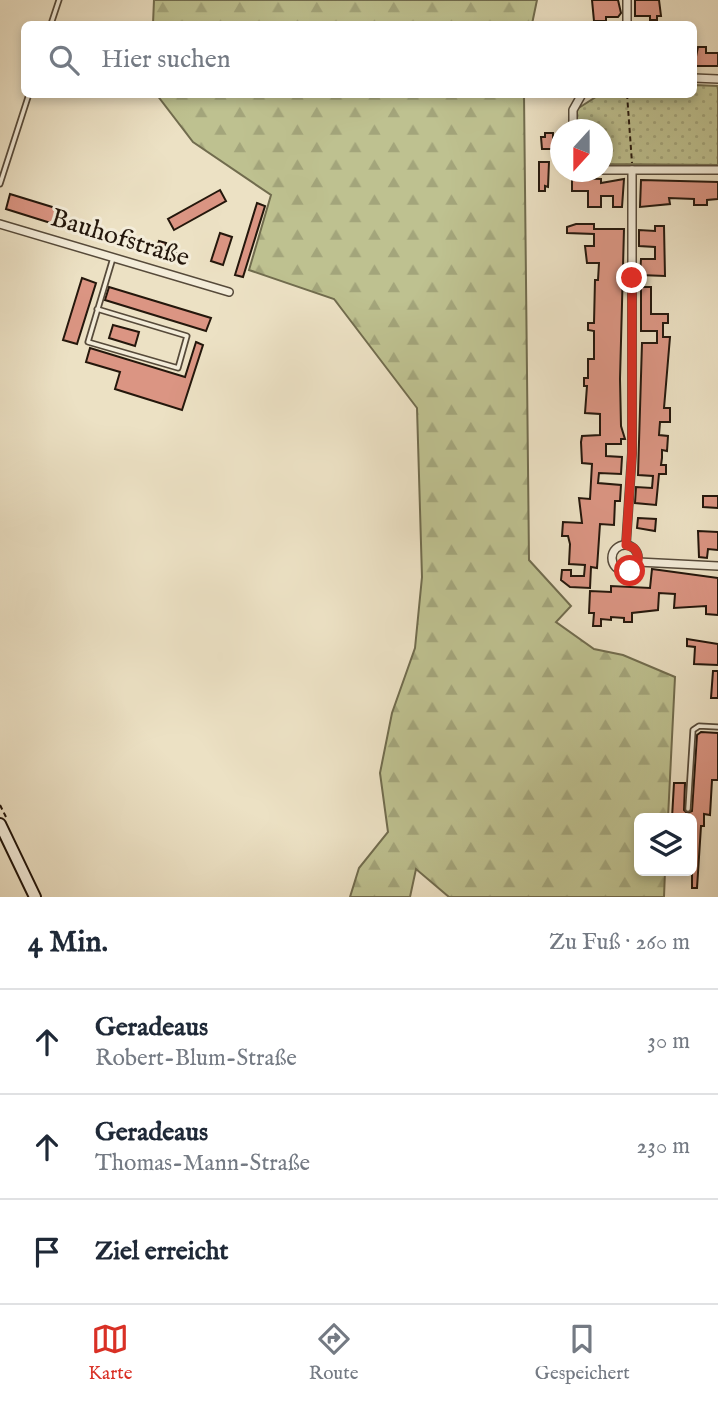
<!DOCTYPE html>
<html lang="de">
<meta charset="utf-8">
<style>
body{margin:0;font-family:"IM FELL English",serif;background:#f6f6f7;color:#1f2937}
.controls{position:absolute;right:21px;bottom:21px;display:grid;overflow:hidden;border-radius:10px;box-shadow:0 4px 10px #0003}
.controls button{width:63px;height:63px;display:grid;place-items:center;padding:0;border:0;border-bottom:2px solid #e0e1e3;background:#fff;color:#1f2937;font:35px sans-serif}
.compass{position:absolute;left:550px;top:119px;width:63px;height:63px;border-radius:50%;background:#fff;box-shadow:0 4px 10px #0003;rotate:201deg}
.stop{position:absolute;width:21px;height:21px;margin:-16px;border:5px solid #d93025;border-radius:50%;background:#fff}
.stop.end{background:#d93025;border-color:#fff;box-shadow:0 2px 7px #0008}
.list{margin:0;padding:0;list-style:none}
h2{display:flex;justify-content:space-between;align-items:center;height:91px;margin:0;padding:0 28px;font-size:30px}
h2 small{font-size:23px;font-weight:400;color:#747a83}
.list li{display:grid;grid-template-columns:46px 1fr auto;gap:21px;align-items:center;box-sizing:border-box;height:105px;padding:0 28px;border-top:2px solid #e0e1e3}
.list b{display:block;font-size:26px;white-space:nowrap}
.list p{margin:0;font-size:23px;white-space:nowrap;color:#747a83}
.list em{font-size:23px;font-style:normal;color:#747a83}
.icon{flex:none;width:38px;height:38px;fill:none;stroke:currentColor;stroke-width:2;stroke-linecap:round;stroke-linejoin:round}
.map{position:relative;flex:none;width:718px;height:897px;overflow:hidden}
.search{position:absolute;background:#fff;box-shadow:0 4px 10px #0003;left:21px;right:21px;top:21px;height:77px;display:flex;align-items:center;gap:18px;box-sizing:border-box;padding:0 24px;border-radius:10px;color:#747a83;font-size:26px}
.sheet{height:406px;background:#fff}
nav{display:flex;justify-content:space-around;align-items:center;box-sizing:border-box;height:98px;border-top:2px solid #e0e1e3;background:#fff;font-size:19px;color:#747a83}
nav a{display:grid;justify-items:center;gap:4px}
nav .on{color:#d93025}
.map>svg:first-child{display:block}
.forest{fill:url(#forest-firs);stroke:#716c4e;stroke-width:2}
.park{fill:url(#park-dots);stroke:#716c4e;stroke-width:2}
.building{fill:#db9583;stroke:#24170c;stroke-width:2}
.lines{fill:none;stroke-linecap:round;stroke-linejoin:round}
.lane-casing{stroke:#564a3a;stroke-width:7}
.street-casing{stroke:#564a3a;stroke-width:10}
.secondary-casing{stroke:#24170c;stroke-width:14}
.path{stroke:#24170c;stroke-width:2;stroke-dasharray:5 3.5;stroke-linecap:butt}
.lane{stroke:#f3ecd9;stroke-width:3.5}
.street{stroke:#f3ecd9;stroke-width:7}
.secondary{stroke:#f3ecd9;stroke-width:10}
.route{stroke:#d93025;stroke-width:9}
.labels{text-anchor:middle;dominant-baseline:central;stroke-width:6;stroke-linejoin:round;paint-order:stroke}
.street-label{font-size:26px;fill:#24170c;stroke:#f3ecd9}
</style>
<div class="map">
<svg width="718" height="897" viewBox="0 0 718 897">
<defs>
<pattern id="forest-firs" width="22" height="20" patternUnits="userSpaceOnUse" patternTransform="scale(1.75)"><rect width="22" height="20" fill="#bec190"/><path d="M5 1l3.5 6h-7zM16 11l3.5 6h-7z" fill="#a3a57b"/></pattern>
<pattern id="park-dots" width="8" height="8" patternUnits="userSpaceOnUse" patternTransform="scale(1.75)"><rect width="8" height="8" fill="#bec190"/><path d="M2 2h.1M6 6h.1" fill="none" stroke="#a3a57b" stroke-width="1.8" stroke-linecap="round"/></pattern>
</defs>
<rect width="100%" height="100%" fill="#ece1c4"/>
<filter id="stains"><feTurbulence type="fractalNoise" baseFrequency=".00286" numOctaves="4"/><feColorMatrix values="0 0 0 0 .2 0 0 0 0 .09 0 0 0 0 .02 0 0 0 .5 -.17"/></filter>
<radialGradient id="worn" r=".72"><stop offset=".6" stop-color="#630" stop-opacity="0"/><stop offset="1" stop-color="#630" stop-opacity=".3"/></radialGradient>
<g class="forest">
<path d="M154 0H537L532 24H153Z"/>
<path d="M157 95H524L529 560 571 606 556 622 594 649 623 655 675 677 668 818H639V871H665L664 897H449L416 869 410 897H350L359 868 388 832 380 773 392 713 415 648 422 577 417 408 334 299 249 270 271 195 193 142Z"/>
</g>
<path class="park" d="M694 85 718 86V165L603 164 602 130 577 129V109L599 95 694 94Z"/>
<g class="building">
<path d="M592 0H618L621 13 618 17H606V21H594Z"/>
<path d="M635 0H659L661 16H657V20H650V16H635Z"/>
<path d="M698 47H706V53H718V66H694Z"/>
<path d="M545 133H553V149H542L541 137H545Z"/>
<path d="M539 162H549L548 187 545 186V191H539Z"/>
<path d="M572 178 601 179V183L624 179 622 207H613V196H601V207H588V191H572Z"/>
<path d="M641 180 718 182V199L707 200V205H694V199L669 198 670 204 640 207Z"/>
<path d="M220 190 226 201 174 230 168 219Z"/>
<path d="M10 194 62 210 57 225 6 209Z"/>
<path d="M257 203 265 206 243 277 235 275Z"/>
<path d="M576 224H594V229H624L620 379 621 426 625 439H621V444H606V456L622 457 621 474 599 473 598 483 621 485 620 501H615L614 525 600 524 597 568 591 567 590 588 570 587 561 580 562 570H571V576H584L585 565 569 564 570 544 568 536H562L563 522 582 523 579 498 590 499 592 464 582 463 581 442 582 436 600 435V414L585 413 587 386H584V378H588V359H594V331L588 330V323H594L595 280H598L599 263H587L585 246H594V234L567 233V227Z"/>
<path d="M655 226H664L665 276 640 275 641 259H655V247L639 246V230L655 231Z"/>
<path d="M220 233 232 237 223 265 211 261Z"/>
<path d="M159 241 166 243 164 249 189 257 187 264 155 254Z"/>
<path d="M82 278 96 283 77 344 63 340Z"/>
<path d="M109 287 211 318 206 331 105 300Z"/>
<path d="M641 287H651V314H668V323H663V337H670L664 408H670V422H660L659 435 668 436 667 451 662 450V458L661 465H666V474H659L656 505 635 503 636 487 652 488 653 476 638 475 642 343H657V331H641Z"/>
<path d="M113 325 139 332 135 346 109 338Z"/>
<path d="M196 342 203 345 182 410 115 389 120 372 86 362 90 348 185 377Z"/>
<path d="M703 496H718V508L703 507Z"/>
<path d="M638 518 656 519 655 531 637 528Z"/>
<path d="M698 531 718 532V550L708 549 707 558 699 557Z"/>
<path d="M652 569 718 578V615L706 614V606L674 608 675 594 659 593 658 610 632 613V622H624V618L611 617V620L601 619V626H593L594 613H589L590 591 611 592V586L650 588Z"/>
<path d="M687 639 718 644V665L694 664 695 647 687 646Z"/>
<path d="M713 671H718V698H711Z"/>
<path d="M701 732 718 733V780H712L710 815 704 814V826H701L697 888H692V818H672L674 783H685L684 810 687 813 692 811 697 735Z"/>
</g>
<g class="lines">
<g class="lane-casing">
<g id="lane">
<path d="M51 24 59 0"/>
<path d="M0 184 29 94"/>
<path d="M97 309 187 336 178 368 88 342 113 258"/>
<path d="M688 809 693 730 699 726 718 727"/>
</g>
</g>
<g class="street-casing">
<g id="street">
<path d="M627 24V0"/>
<path d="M694 78 718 79"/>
<path d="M573 130V110L582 94"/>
<path d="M602 170H718"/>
<path d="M0 224 229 292"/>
<circle cx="625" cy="558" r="13"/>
<path d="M626 545 632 453V170"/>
<path d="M638 562 718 566"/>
</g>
</g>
<g class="secondary-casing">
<path id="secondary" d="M0 824 35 897"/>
</g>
<g class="path">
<path d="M627 94 632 163"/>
<path d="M0 805 6 817"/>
</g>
<use href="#lane" class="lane"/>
<use href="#street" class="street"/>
<use href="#secondary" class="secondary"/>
</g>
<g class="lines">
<path class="route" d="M630 571C639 565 641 557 634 548L626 545 632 453V278"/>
</g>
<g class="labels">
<g class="street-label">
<text transform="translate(120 238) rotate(17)">Bauhofstraße</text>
</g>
</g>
<rect width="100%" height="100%" filter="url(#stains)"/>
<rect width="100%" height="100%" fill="url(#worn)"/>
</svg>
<div class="controls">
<button><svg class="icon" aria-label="layers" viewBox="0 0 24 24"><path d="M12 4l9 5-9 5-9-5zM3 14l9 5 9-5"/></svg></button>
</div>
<svg class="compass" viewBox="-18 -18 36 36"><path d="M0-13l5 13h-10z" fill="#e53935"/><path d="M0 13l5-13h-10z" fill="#747a83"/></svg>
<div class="stop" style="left:630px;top:571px"></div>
<div class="stop end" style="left:632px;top:278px"></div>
<div class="search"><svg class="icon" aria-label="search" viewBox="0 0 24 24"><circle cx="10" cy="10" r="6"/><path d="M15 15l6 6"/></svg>Hier suchen</div>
</div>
<section class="sheet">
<h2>4 Min.<small>Zu Fuß · 260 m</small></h2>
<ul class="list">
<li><svg class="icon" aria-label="ahead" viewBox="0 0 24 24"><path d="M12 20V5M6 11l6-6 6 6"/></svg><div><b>Geradeaus</b><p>Robert-Blum-Straße</p></div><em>30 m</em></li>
<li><svg class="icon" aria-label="ahead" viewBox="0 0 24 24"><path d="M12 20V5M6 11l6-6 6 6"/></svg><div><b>Geradeaus</b><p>Thomas-Mann-Straße</p></div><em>230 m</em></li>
<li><svg class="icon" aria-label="arrive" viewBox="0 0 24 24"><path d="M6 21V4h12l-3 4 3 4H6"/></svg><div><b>Ziel erreicht</b></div></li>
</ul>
</section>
<nav>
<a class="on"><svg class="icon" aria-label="map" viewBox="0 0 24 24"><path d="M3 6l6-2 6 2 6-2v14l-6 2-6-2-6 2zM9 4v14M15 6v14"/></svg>Karte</a>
<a><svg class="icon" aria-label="directions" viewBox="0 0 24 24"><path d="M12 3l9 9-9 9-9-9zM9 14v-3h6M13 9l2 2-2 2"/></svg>Route</a>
<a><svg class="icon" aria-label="saved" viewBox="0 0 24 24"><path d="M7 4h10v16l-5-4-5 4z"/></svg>Gespeichert</a>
</nav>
